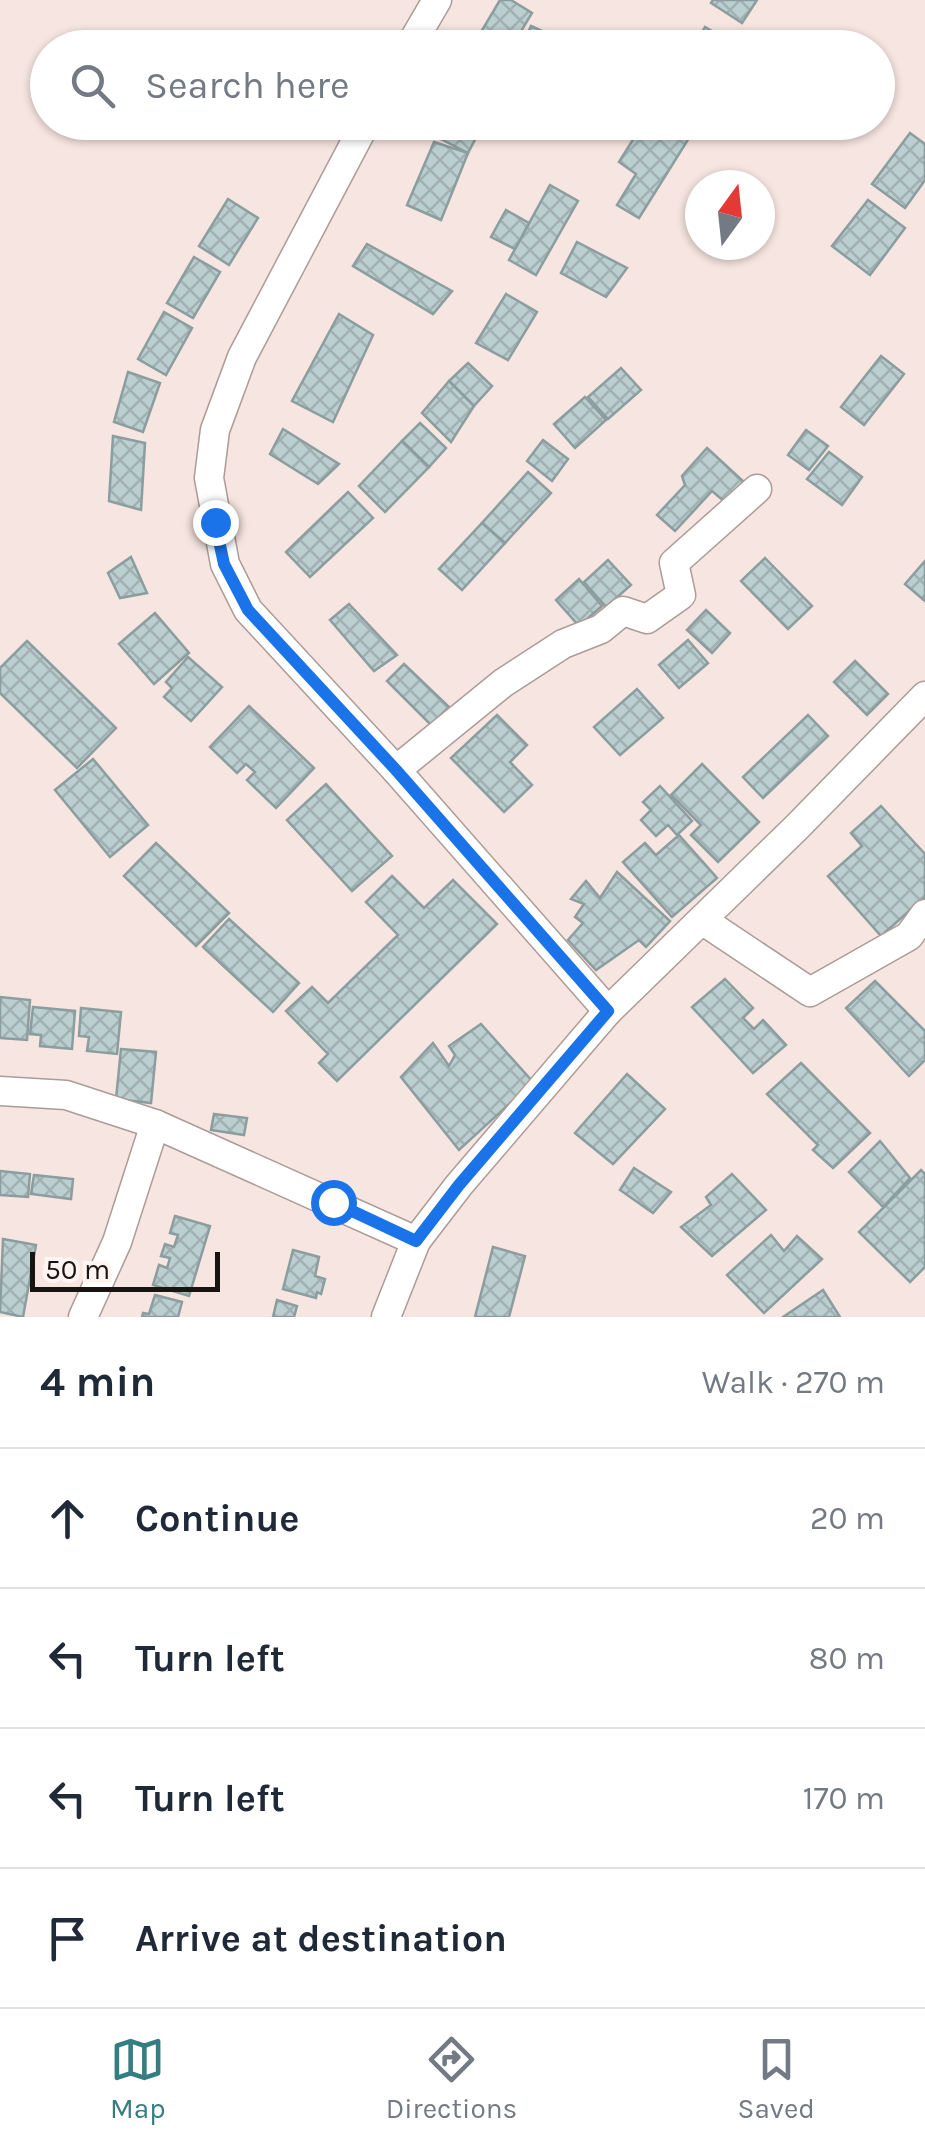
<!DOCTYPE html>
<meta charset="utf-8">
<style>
body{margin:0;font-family:Karla,sans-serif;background:#f2f2f3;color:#1f2937}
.compass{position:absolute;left:685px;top:170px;width:90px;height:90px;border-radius:50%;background:#fff;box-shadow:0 2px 8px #0004;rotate:15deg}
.scale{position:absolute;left:30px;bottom:25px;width:190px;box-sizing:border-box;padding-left:10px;border:5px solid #191412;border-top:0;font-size:28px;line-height:35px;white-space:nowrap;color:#191412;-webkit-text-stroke:8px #fef4f1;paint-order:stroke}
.stop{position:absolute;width:30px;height:30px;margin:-22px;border:8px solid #1a73e8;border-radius:50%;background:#fff}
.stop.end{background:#1a73e8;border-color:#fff;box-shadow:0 2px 10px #0008}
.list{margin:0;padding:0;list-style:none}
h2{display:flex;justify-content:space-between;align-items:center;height:130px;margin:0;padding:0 40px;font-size:42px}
h2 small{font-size:32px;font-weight:400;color:#747a83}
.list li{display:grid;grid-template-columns:65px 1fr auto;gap:30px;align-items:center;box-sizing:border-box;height:140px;padding:0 40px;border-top:2px solid #e0e1e3}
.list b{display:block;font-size:38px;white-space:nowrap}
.list em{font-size:32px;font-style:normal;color:#747a83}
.icon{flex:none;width:55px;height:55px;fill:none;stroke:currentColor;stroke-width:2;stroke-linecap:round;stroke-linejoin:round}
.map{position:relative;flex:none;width:925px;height:1317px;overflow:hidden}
.search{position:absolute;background:#fff;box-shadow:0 2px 8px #0004;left:30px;right:30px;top:30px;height:110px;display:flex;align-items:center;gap:25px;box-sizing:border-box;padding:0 35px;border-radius:55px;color:#747a83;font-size:38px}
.sheet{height:690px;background:#fff}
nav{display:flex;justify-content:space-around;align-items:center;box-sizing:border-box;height:140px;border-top:2px solid #e0e1e3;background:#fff;font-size:28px;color:#747a83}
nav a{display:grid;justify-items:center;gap:5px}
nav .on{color:#347d81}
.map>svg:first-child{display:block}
.building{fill:url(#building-cross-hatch);stroke:#8b9d9e;stroke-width:2.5}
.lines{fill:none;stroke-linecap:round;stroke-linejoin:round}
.minor-casing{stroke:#ac9c97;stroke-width:31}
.minor{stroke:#fff;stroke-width:28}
.route{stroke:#1a73e8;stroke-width:12}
</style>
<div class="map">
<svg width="925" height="1317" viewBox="0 0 925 1317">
<defs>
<pattern id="building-cross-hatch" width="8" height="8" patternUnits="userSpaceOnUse" patternTransform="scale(2.5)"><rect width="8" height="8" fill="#bccfd0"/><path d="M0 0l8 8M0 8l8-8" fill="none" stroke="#a1b1b2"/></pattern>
</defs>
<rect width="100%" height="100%" fill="#f6e5e0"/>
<g class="building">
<path d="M500 0H511L532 13 511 48 481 32Z"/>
<path d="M713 0H757L742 23 711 3Z"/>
<path d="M531 26 579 48H521Z"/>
<path d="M705 27 731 42 728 48H693Z"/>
<path d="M322 32 345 48H311Z"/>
<path d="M478 37 494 48H471Z"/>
<path d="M448 122H466L480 130 468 153 439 138Z"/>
<path d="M644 122H699L639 218 617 205 636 174 619 162Z"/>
<path d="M910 133 925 144V180L905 208 872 184Z"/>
<path d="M434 142 468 153 441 220 407 205Z"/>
<path d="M550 185 578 201 536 275 509 260Z"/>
<path d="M228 199 258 218 229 265 199 246Z"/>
<path d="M868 200 905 228 870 275 832 246Z"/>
<path d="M506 210 529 223 515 249 491 237Z"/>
<path d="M577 242 627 268 606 297 561 273Z"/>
<path d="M367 244 452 291 433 314 353 266Z"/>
<path d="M194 257 220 272 193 318 167 303Z"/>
<path d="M506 294 537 312 508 360 476 343Z"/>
<path d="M164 312 192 328 166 375 138 359Z"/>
<path d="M339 314 373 335 333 422 292 401Z"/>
<path d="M881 356 904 374 864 425 841 407Z"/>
<path d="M468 363 492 386 474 406 449 381Z"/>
<path d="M621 368 641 390 608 419 588 397Z"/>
<path d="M128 372 160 383 143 432 114 422Z"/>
<path d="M449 381 474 406 451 442 422 413Z"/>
<path d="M585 397 606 420 575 448 554 424Z"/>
<path d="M420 423 446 448 429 467 402 441Z"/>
<path d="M283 429 339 464 318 484 270 454Z"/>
<path d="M806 430 828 446 809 470 788 455Z"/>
<path d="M113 436 145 443 141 510 109 501Z"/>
<path d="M543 440 568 459 552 481 527 461Z"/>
<path d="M402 441 429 467 385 512 359 486Z"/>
<path d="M707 448 744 482 725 502 712 491 675 531 657 515 685 485 682 476Z"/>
<path d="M829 452 862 477 842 505 807 479Z"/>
<path d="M528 472 551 493 505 543 482 523Z"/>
<path d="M348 492 373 518 310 577 286 552Z"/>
<path d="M482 523 505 543 462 590 439 569Z"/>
<path d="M131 557 147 593 120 598 108 573Z"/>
<path d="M765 558 812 606 788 629 741 581Z"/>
<path d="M608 560 631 585 606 607 584 582Z"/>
<path d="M925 561V601L905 584Z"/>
<path d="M579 579 602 606 579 626 556 600Z"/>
<path d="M349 604 397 655 374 671 330 620Z"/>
<path d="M706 610 730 633 712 653 687 630Z"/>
<path d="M155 613 189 653 154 684 119 644Z"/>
<path d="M688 640 708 663 679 688 659 665Z"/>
<path d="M27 641 116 728 77 768 0 693V668Z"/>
<path d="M188 657 222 687 191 721 164 697 172 688 166 682Z"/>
<path d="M855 661 888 694 867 715 834 682Z"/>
<path d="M404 664 449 707 431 725 387 681Z"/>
<path d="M637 689 663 718 620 755 594 727Z"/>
<path d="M249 706 314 768 276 808 247 780 255 772 246 764 237 773 210 747Z"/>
<path d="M497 715 527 745 510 762 532 785 504 812 451 758Z"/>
<path d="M808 715 828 736 763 798 743 777Z"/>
<path d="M93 759 148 825 110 857 55 790Z"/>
<path d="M702 764 759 822 718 862 691 835 701 825 671 795Z"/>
<path d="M326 784 392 856 352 891 287 820Z"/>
<path d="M660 786 692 821 677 835 668 825 656 836 641 820 651 810 643 802Z"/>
<path d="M881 806 925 854V897L881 936 828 876 862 846 851 833Z"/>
<path d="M679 835 717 878 672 917 623 862 645 843 656 855Z"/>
<path d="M156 843 229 913 196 946 124 876Z"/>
<path d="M617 872 670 921 646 947 639 940 596 970 568 940 583 923 575 917 584 904 571 899 586 881 600 898Z"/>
<path d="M392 876 424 908 453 880 497 924 337 1081 319 1063 328 1054 286 1011 312 987 328 1003 398 935 366 902Z"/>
<path d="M229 919 299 983 273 1012 203 947Z"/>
<path d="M725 979 753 1008 743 1018 754 1029 763 1020 786 1045 753 1073 692 1007Z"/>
<path d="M875 981 925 1031V1060L909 1076 846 1008Z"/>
<path d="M0 997 30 1000 27 1040 0 1038Z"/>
<path d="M33 1007 75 1011 72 1049 40 1046 41 1035 30 1034Z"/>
<path d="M81 1008 121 1012 117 1054 87 1051 89 1037 79 1036Z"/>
<path d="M481 1024 533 1082 459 1150 401 1077 433 1043 449 1066 455 1055 449 1046Z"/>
<path d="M121 1049 156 1052 151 1103 116 1099Z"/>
<path d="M801 1063 870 1133 833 1168 813 1150 818 1145 767 1094Z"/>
<path d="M627 1074 665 1109 613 1164 575 1133Z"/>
<path d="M214 1114 247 1118 244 1135 211 1130Z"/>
<path d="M880 1141 910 1178 883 1207 849 1172Z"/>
<path d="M634 1168 671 1192 653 1213 620 1190Z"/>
<path d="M921 1170 925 1174V1267L910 1282 859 1232Z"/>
<path d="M0 1171 30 1174 28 1197 0 1195Z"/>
<path d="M732 1174 766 1210 712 1256 681 1227 711 1205 706 1197Z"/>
<path d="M34 1175 73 1179 71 1199 31 1194Z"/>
<path d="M175 1216 210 1226 189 1296 153 1285 159 1265 167 1268 170 1258 161 1256 165 1244 174 1247 178 1235 170 1233Z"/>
<path d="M771 1235 784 1251 797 1236 822 1259 764 1313 727 1275Z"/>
<path d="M3 1239 36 1245 23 1317 0 1312Z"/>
<path d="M493 1247 525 1256 509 1317H475Z"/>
<path d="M293 1250 319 1257 315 1276 325 1279 321 1294 317 1292 316 1298 283 1289Z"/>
<path d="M823 1290 840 1317H783Z"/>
<path d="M155 1295 182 1302 178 1317H142L143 1313 149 1314Z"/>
<path d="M277 1300 297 1306 294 1317H273Z"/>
</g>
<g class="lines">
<g class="minor-casing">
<g id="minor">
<path d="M409 48 437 0"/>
<path d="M366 122 242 357 215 430 209 478 225 564 248 610 396 770 608 1011"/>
<path d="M396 770 503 683 563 644 601 629 623 611 647 619 681 595 674 563 757 489"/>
<path d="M702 920 810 992 909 936 925 914"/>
<path d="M0 1091 66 1095 155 1124 416 1241"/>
<path d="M83 1317 117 1242 155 1124"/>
<path d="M386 1317 416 1241 459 1185 608 1011 798 826 925 696"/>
</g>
</g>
<use href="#minor" class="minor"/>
</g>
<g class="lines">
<path class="route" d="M215 522 224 564 248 610 396 770 608 1011 459 1185 416 1241 333 1202"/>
</g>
</svg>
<svg class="compass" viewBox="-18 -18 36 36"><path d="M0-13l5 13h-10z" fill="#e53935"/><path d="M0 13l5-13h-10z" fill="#747a83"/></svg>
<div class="scale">50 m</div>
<div class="stop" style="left:333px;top:1202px"></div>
<div class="stop end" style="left:215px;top:522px"></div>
<div class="search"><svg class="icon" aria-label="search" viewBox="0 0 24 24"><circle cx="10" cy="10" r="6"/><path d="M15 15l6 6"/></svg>Search here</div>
</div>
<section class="sheet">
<h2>4 min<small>Walk · 270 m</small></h2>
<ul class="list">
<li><svg class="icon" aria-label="ahead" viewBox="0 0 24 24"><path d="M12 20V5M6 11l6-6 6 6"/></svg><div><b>Continue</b></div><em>20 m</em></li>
<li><svg class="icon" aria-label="left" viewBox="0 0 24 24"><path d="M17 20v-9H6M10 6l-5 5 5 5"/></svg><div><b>Turn left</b></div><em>80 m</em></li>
<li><svg class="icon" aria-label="left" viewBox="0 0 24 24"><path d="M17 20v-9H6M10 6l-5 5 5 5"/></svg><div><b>Turn left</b></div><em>170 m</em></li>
<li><svg class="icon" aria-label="arrive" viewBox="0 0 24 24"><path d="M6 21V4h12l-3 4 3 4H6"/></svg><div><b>Arrive at destination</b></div></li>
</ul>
</section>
<nav>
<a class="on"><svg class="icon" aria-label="map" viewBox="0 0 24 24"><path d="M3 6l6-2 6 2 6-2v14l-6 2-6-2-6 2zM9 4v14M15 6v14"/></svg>Map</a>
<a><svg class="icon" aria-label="directions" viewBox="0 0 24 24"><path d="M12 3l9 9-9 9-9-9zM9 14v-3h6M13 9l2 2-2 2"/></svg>Directions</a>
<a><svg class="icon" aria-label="saved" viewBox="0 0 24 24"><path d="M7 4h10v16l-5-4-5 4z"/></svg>Saved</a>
</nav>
